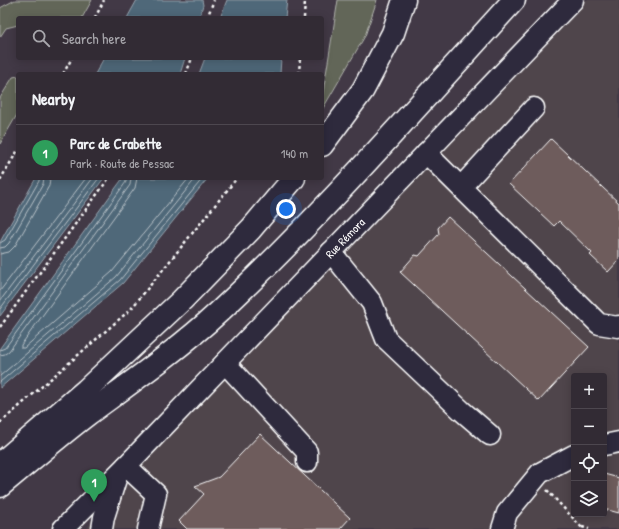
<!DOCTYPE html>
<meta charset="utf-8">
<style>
body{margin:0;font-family:"Patrick Hand",sans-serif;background:#3d3740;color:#f1f3f6}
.controls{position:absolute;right:12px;bottom:12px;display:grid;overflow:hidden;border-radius:4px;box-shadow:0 2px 10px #0003}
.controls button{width:36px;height:36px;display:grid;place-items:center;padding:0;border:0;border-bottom:1px solid #4d474f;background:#322b34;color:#f1f3f6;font:20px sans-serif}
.you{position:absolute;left:286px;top:209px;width:14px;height:14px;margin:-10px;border:3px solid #fff;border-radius:50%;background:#1a73e8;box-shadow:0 0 0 6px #1a73e833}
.badge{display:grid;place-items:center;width:26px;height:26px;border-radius:50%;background:#e69b98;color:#fff;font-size:13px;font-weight:700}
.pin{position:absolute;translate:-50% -33px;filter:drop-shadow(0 1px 2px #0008)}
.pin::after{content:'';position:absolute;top:21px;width:14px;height:12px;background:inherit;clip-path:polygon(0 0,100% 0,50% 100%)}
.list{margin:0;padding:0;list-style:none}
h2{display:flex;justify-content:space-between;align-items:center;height:52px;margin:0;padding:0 16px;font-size:17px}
h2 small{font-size:13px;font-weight:400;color:#a8a7ac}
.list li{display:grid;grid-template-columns:26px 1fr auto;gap:12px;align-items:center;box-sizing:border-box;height:56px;padding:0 16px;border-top:1px solid #4d474f}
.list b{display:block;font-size:15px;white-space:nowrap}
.list p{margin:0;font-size:13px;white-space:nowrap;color:#a8a7ac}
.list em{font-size:13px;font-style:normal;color:#a8a7ac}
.icon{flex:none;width:22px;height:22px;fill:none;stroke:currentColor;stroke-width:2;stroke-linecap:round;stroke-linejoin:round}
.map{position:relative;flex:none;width:619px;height:529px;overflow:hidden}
.search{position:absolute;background:#322b34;box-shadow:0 2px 10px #0003;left:16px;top:16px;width:308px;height:44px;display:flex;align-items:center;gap:10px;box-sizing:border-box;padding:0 14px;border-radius:4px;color:#a8a7ac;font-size:15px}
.panel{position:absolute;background:#322b34;box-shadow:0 2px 10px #0003;left:16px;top:72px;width:308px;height:108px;border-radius:4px}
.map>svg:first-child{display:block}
.built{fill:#4f444c;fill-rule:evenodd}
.green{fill:#626658;stroke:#b0b2ac}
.water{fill:#506879;stroke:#96a4af}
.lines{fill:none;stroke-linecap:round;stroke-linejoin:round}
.shore{stroke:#b9c3c9;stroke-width:1}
.building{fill:#6e5c5b;stroke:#fff}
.minor-casing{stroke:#fff;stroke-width:23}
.highway-casing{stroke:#fff;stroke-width:25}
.path{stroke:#fff;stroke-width:2.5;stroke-dasharray:3 3;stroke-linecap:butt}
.minor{stroke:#2f2a3d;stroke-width:20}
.highway{stroke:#2f2a3d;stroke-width:22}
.labels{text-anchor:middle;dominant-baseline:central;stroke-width:3;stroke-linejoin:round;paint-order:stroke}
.street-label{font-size:12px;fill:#fff;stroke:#2f2a3d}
</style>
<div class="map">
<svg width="619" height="529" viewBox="0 0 619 529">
<rect width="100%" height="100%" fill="#423946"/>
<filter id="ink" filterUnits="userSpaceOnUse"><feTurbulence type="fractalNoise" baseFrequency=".025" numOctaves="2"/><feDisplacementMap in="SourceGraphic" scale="8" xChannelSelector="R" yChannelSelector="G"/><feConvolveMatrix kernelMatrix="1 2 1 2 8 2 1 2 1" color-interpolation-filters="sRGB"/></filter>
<g filter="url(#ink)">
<path class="built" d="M573 0H619V529H87L117 475ZM574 376H604V514H574Z"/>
<g class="green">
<path d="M15 0H92L82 18H18V25L6 28 0 37V8Z"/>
<path d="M338 0H377L365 36 322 110V99Z"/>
<path d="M18 76V113L0 144V98L13 77Z"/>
</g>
<g class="water">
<path d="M137 0H202L203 5 199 18H127Z"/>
<path d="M227 0H287L285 18H220Z"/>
<path d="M104 58H185L180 74H95Z"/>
<path d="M205 58H281L280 74H199Z"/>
<path d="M36 178H104L0 316V242Z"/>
<path d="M123 178H208L123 283 0 388V348Z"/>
</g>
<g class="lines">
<g class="shore">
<path d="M137 178 135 188 21 345V348H24L112 272 189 178"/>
<path d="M0 243 5 240 39 181V178"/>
<path d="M0 248 5 247 9 243 43 184 44 178"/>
<path d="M0 254 9 252 15 246 49 186 50 178"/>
<path d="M0 291 86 178"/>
<path d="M0 301 93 178"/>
<path d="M0 309 99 178"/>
<path d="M0 350 5 348 126 182V178"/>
<path d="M0 355 5 354 9 351 130 185 131 178"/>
<path d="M0 376 116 277 196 178"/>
<path d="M0 382 120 280 203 178"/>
</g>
</g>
<g class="building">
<path d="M551 139 619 203V260L608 272 590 255 592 253 559 221 554 226 509 184Z"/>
<path d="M448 217 589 347 539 401 400 272 415 255 419 256 439 234 438 228Z"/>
<path d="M260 434 350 518 340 529H187L179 521 204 494 195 486 219 477Z"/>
<path d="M604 474 619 478V513L604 509Z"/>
</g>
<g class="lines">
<g class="minor-casing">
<g id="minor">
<path d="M426 153 599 324 618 327 619 326"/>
<path d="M461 187 534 108"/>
<path d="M331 252 372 303 386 339 462 411 490 435"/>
<path d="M225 363 307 452V462"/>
<path d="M604 445 619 442"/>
<path d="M126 466 156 494 148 529"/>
<path d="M63 529 126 466 573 0"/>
<path d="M102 529 104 517 116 479"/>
<path d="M502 529 507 513 540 473 574 455"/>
</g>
</g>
<g class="highway-casing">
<g id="highway">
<path d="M322 145 363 90 393 33 404 0"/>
<path d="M0 464 86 390 182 300 251 229 294 178"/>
<path d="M0 486C29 462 58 437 88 414 133 381 179 349 220 311 324 214 418 105 514 0"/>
</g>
</g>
<g class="path">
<path d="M95 18 104 0"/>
<path d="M207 18 214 0"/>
<path d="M304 18 305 0"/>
<path d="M63 74 72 58"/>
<path d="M186 74 192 58"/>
<path d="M299 74 300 58"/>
<path d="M0 180 18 150"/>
<path d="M0 327 109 178"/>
<path d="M0 423 131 309 237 178"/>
<path d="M547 490 583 529"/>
<path d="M582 527 589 529"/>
</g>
<use href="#minor" class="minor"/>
<use href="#highway" class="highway"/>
</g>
</g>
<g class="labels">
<g class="street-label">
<text transform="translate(345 238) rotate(-46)">Rue Rémora</text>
</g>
</g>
</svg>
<div class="controls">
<button>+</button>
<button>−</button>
<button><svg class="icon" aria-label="locate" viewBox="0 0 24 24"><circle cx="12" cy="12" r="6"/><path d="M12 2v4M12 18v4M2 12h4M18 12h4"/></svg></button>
<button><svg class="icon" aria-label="layers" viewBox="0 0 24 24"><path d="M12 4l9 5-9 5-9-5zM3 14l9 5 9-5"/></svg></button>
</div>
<div class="you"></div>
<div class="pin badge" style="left:94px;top:502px;background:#2e9e5b">1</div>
<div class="search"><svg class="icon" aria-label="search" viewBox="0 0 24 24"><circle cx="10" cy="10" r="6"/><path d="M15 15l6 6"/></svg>Search here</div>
<section class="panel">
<h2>Nearby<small></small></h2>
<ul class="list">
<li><span class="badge" style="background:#2e9e5b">1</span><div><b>Parc de Crabette</b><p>Park · Route de Pessac</p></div><em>140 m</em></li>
</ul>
</section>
</div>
